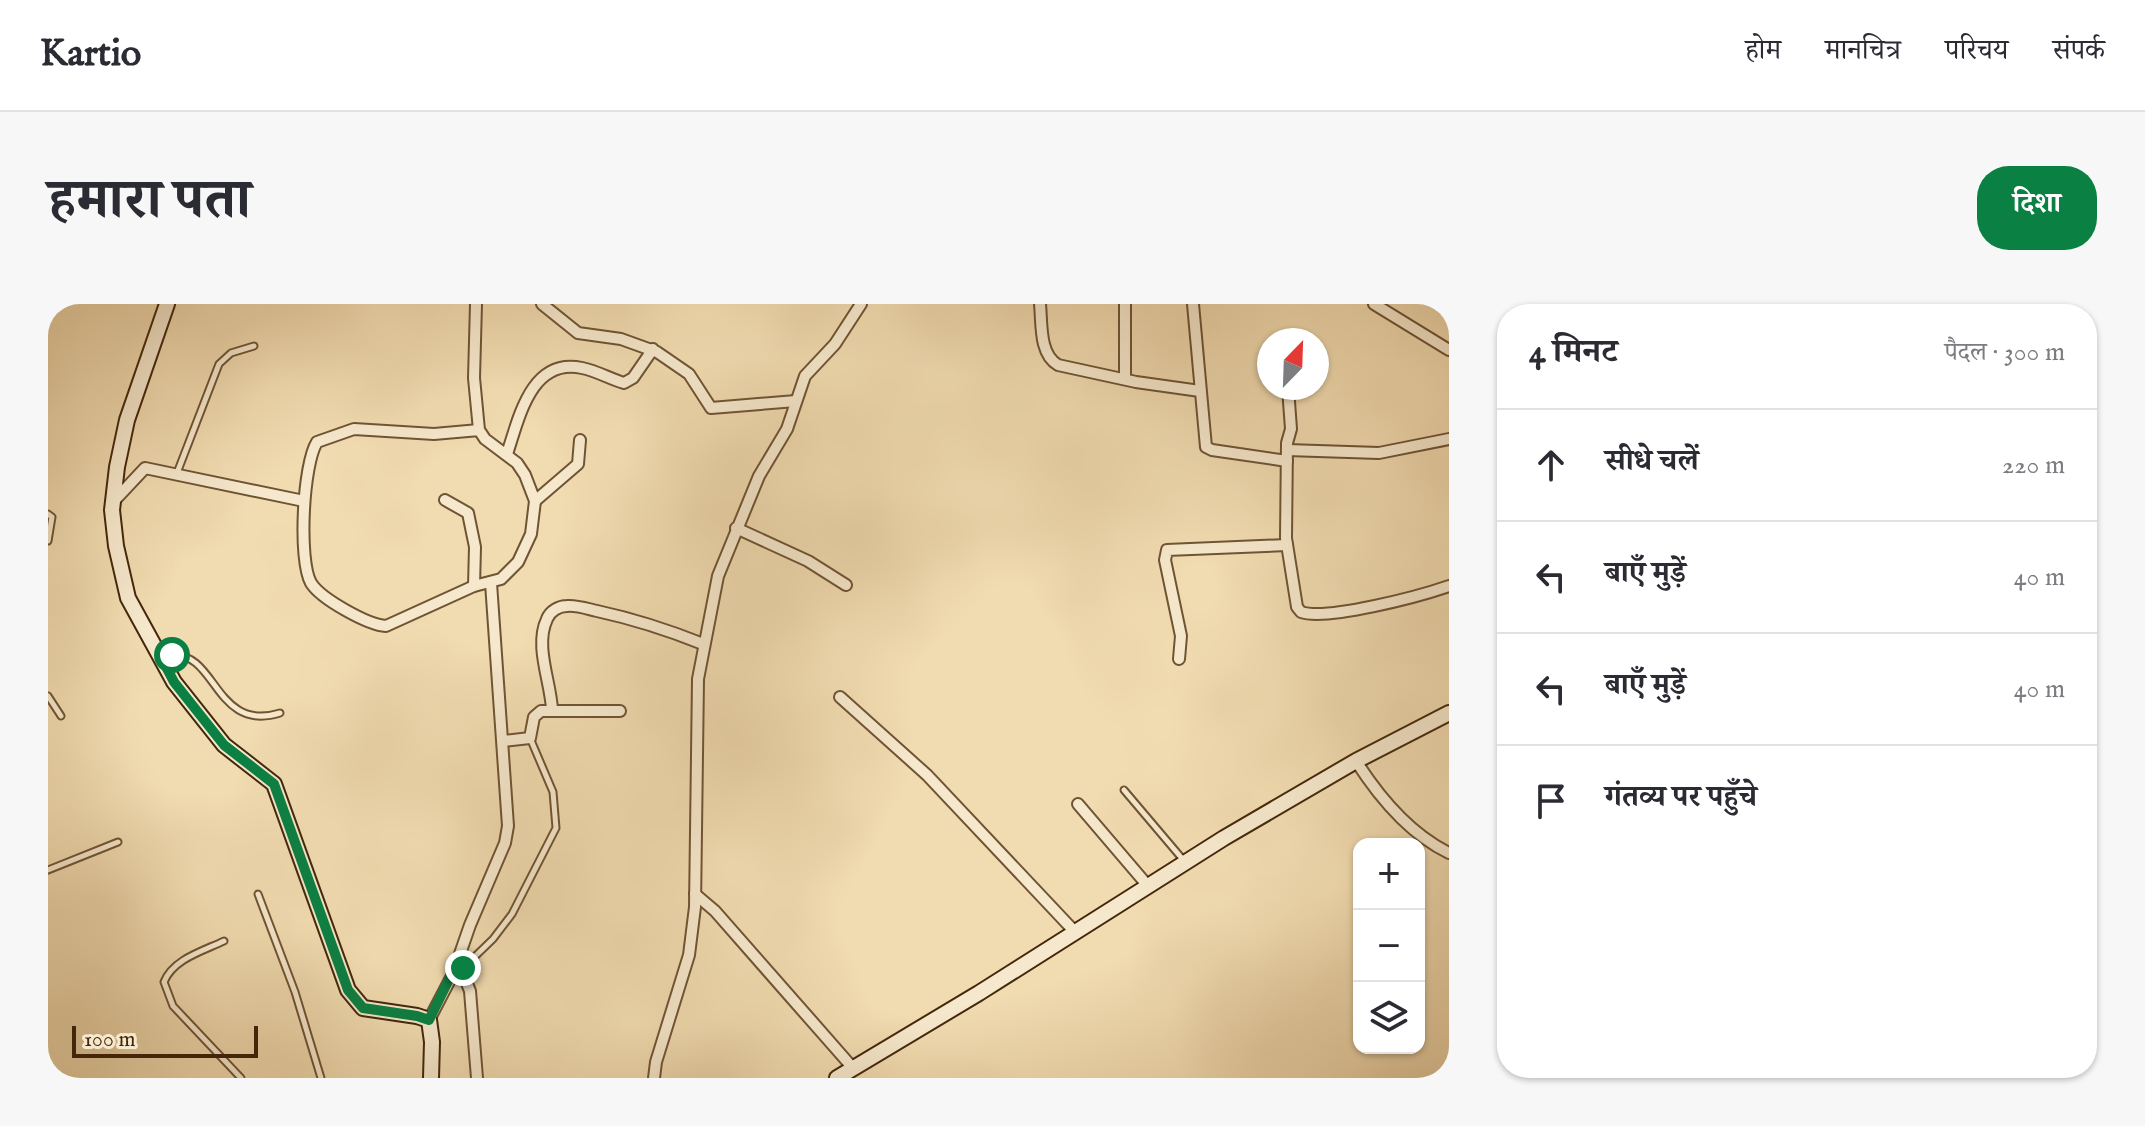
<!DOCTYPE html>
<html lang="hi">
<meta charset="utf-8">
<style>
body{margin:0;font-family:"IM FELL English","Noto Serif Devanagari",serif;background:#f7f7f7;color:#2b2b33}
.controls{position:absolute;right:24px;bottom:24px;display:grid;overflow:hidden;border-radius:16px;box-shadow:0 2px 6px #0004}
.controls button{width:72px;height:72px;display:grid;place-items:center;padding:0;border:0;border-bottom:2px solid #e1e1e2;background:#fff;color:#2b2b33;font:40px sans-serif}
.compass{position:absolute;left:1209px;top:24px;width:72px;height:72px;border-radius:50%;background:#fff;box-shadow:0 2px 6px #0004;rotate:23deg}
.scale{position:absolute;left:24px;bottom:20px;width:186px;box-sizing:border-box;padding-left:8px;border:4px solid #44270b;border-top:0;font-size:22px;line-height:28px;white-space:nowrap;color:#44270b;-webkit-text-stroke:6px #f6e8cc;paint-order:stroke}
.stop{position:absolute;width:24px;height:24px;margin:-18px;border:6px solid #0b8043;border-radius:50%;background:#fff}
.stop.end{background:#0b8043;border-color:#fff;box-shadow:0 2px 8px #0008}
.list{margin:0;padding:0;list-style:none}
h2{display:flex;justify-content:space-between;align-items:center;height:104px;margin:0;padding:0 32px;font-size:34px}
h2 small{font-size:26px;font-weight:400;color:#7c7c81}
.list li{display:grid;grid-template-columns:52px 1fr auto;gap:24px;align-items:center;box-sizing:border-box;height:112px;padding:0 32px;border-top:2px solid #e1e1e2}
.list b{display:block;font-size:30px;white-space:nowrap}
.list em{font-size:26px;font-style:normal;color:#7c7c81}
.icon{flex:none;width:44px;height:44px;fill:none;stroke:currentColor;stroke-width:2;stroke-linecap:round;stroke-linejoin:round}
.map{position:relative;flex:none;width:1401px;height:774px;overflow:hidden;border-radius:32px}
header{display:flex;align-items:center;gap:48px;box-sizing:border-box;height:112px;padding:0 40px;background:#fff;border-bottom:2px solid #e1e1e2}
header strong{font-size:38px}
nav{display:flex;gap:44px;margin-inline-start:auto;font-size:28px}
.intro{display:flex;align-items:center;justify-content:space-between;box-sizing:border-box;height:192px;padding:0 48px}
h1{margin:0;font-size:56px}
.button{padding:20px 36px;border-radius:32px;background:#0b8043;color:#fff;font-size:28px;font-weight:700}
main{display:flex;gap:48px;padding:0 48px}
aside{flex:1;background:#fff;border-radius:32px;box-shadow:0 2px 6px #0004}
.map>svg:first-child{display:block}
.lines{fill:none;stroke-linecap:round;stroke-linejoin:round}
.service-casing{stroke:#6f5434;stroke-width:9}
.minor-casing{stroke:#6f5434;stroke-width:14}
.secondary-casing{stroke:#44270b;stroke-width:18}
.service{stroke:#f6e8cc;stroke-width:5}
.minor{stroke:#f6e8cc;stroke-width:10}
.secondary{stroke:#f6e8cc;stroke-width:14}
.route{stroke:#0b8043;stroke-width:10}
</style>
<header>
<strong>Kartio</strong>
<nav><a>होम</a><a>मानचित्र</a><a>परिचय</a><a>संपर्क</a></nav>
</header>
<div class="intro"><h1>हमारा पता</h1><a class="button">दिशा</a></div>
<main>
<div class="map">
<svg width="1401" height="774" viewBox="0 0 1401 774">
<rect width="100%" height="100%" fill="#f1dbb0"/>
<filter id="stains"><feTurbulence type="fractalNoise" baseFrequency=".0025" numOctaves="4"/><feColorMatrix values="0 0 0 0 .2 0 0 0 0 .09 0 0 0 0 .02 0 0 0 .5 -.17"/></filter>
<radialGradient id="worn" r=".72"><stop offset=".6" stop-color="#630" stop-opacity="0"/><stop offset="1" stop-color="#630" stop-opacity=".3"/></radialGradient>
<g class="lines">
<g class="service-casing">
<g id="service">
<path d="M129 169 171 60 183 49 206 42"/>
<path d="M0 210 4 213 0 237"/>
<path d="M115 356 124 351C169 348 167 429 232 409"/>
<path d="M0 392 13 412"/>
<path d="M1076 486 1137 558"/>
<path d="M0 566 70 538"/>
<path d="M210 590 247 688 273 774"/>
<path d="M176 637C155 647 125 655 116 678L125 702 193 774"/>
<path d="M415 664 445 635 464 610 508 524 505 488 482 434"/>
</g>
</g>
<g class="minor-casing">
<g id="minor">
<path d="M428 0 426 74 431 126 437 135 469 159 477 171 487 197 483 230 470 258 453 275 426 282 338 322C320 321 273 295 263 279 250 256 255 160 269 138L306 125 386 130 431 126"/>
<path d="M494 0 530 29 573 35 609 48 641 70 663 104 748 97"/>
<path d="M992 0C994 20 991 50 1010 61L1088 78 1152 87"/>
<path d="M1077 0V75"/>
<path d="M1145 0 1158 143 1164 146 1239 157"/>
<path d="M1326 0 1401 46"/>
<path d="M1240 84 1243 125 1239 139 1238 234 1249 303 1253 308C1279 317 1372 292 1401 282"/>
<path d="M1239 146 1331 149 1401 135"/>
<path d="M459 150C471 114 483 53 534 64 549 67 562 75 576 79L585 74 605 45"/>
<path d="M397 196 420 209 427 243 426 282"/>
<path d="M66 197 97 164 256 197"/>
<path d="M487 197 530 160 532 136"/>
<path d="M688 224 760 257 798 281"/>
<path d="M1131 355 1133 332 1117 256 1119 246 1239 241"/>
<path d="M792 393 879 471 1027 628"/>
<path d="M504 406C503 378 486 342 499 315 502 307 511 302 519 302 528 301 540 305 549 307 586 315 620 326 655 340"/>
<path d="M455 437 482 434 486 413 493 407H572"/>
<path d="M1308 457C1331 493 1362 530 1401 549"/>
<path d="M1030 500 1100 582"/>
<path d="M647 590 667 607 804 763"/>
<path d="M410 657 422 687 429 774"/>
<path d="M381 716 405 670 422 621 457 539 460 522 443 279"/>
<path d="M606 774 608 758 641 651 647 603 650 375 670 272 711 172 739 125 757 72 787 40 813 0"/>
</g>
</g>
<g class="secondary-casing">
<g id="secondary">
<path d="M119 0 79 116 69 163 64 206 68 242 80 294 126 378 176 441 226 480 300 686 315 704 369 712 381 716 384 738 383 774"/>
<path d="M789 774 931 689 1176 534 1308 457 1401 409"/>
</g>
</g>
<use href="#service" class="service"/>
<use href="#minor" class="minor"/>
<use href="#secondary" class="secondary"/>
</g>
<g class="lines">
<path class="route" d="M124 351 115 357 126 378 176 441 226 480 300 686 315 704 369 712 381 716 410 657 415 664"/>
</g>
<rect width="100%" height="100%" filter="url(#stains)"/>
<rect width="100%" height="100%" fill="url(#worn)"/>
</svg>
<div class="controls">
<button>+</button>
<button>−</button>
<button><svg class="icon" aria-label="layers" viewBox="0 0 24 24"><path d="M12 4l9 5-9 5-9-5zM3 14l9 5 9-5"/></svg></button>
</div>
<svg class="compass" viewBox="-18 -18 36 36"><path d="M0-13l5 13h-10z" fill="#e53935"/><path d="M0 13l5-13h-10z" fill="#7c7c81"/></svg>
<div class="scale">100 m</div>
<div class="stop" style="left:124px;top:351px"></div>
<div class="stop end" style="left:415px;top:664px"></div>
</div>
<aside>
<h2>4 मिनट<small>पैदल · 300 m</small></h2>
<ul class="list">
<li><svg class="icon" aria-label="ahead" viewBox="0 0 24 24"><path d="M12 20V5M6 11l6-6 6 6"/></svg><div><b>सीधे चलें</b></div><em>220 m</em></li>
<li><svg class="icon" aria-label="left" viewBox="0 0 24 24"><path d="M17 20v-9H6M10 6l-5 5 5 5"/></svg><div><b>बाएँ मुड़ें</b></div><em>40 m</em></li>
<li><svg class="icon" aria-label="left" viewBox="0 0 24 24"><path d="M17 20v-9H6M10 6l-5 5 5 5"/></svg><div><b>बाएँ मुड़ें</b></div><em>40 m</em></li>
<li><svg class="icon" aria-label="arrive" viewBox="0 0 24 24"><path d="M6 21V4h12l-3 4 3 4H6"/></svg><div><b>गंतव्य पर पहुँचे</b></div></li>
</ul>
</aside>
</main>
